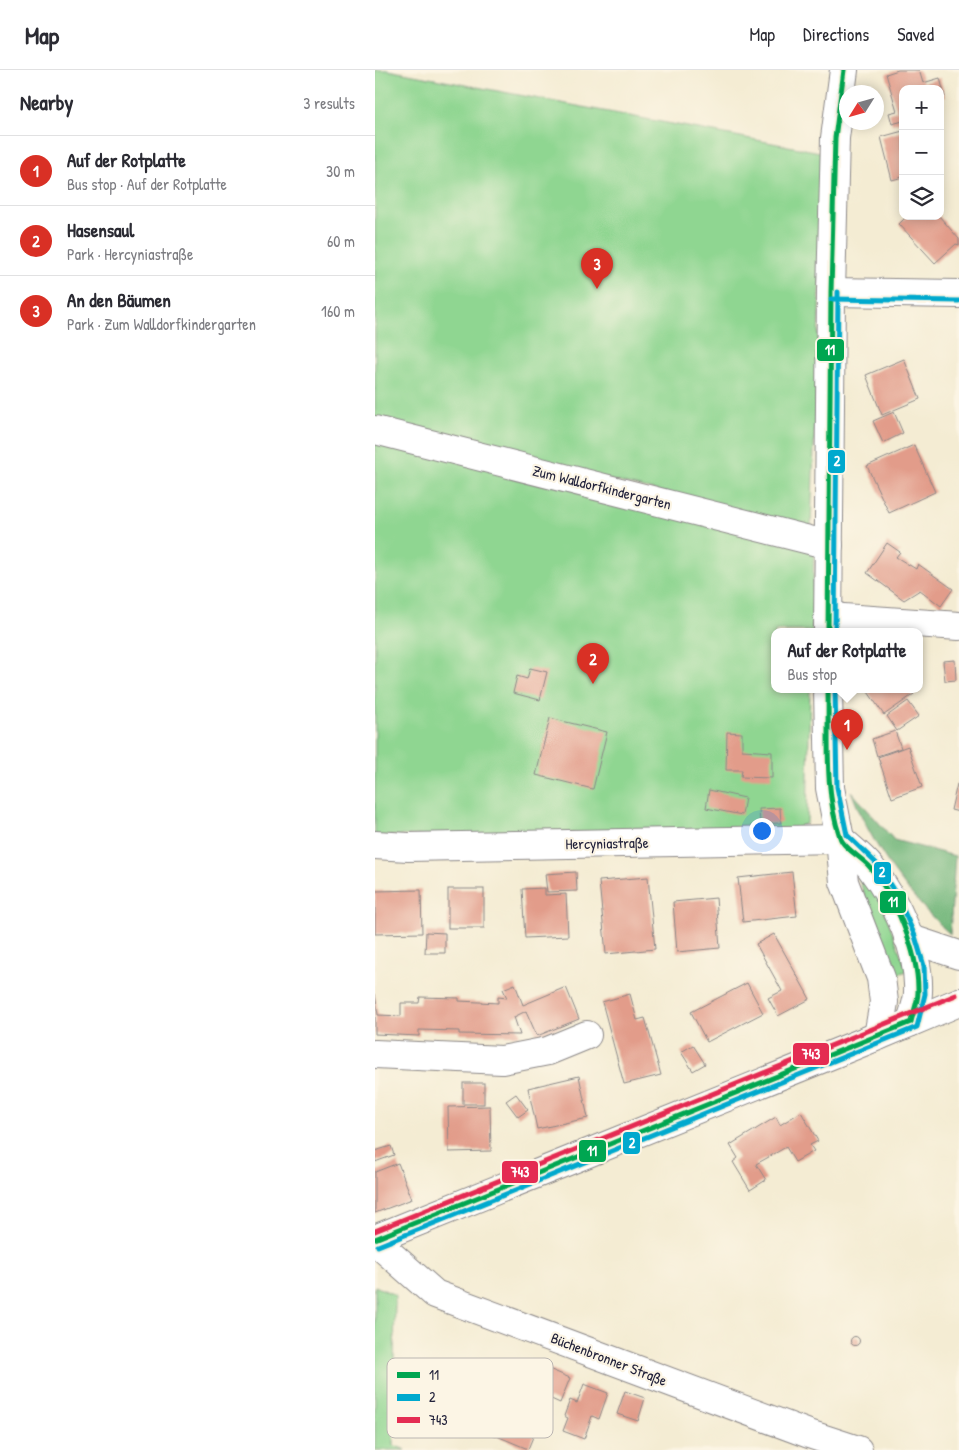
<!DOCTYPE html>
<meta charset="utf-8">
<style>
body{margin:0;font-family:"Patrick Hand",sans-serif;background:#f2f2f3;color:#2b2b33}
.controls{position:absolute;right:15px;top:15px;display:grid;overflow:hidden;border-radius:10px;box-shadow:0 2px 12px #0003}
.controls button{width:45px;height:45px;display:grid;place-items:center;padding:0;border:0;border-bottom:1px solid #e1e1e2;background:#fff;color:#2b2b33;font:25px sans-serif}
.compass{position:absolute;left:464px;top:15px;width:45px;height:45px;border-radius:50%;background:#fff;box-shadow:0 2px 12px #0003;rotate:233deg}
.you{position:absolute;left:386px;top:760px;width:18px;height:18px;margin:-12px;border:4px solid #fff;border-radius:50%;background:#1a73e8;box-shadow:0 0 0 8px #1a73e833}
.badge{display:grid;place-items:center;width:32px;height:32px;border-radius:50%;background:#d93025;color:#fff;font-size:16px;font-weight:700}
.pin{position:absolute;translate:-50% -41px;filter:drop-shadow(0 1px 2px #0008)}
.pin::after{content:'';position:absolute;top:26px;width:18px;height:15px;background:inherit;clip-path:polygon(0 0,100% 0,50% 100%)}
.popup{position:absolute;left:396px;top:558px;width:152px;height:65px;box-sizing:border-box;display:grid;place-content:center;border-radius:10px;background:#fff;filter:drop-shadow(0 1px 4px #0005);font-size:16px;white-space:nowrap;color:#7c7c81}
.popup b{font-size:19px;color:#2b2b33}
.popup::after{content:'';position:absolute;left:50%;top:100%;margin-left:-10px;border:10px solid transparent;border-top-color:#fff}
.list{margin:0;padding:0;list-style:none}
h2{display:flex;justify-content:space-between;align-items:center;height:65px;margin:0;padding:0 20px;font-size:21px}
h2 small{font-size:16px;font-weight:400;color:#7c7c81}
.list li{display:grid;grid-template-columns:32px 1fr auto;gap:15px;align-items:center;box-sizing:border-box;height:70px;padding:0 20px;border-top:1px solid #e1e1e2}
.list b{display:block;font-size:19px;white-space:nowrap}
.list p{margin:0;font-size:16px;white-space:nowrap;color:#7c7c81}
.list em{font-size:16px;font-style:normal;color:#7c7c81}
.icon{flex:none;width:28px;height:28px;fill:none;stroke:currentColor;stroke-width:2;stroke-linecap:round;stroke-linejoin:round}
.map{position:relative;flex:none;width:584px;height:1380px;overflow:hidden}
header{display:flex;align-items:center;gap:30px;box-sizing:border-box;height:70px;padding:0 25px;background:#fff;border-bottom:1px solid #e1e1e2}
header strong{font-size:24px}
nav{display:flex;gap:28px;margin-inline-start:auto;font-size:18px}
main{display:flex}
aside{flex:1;background:#fff}
.map>svg:first-child{display:block}
.green{fill:#8fd691;stroke:#587c66}
.forest{fill:#73b77b;stroke:#4a6c5b}
.building{fill:#e29c8a}
.lines{fill:none;stroke-linecap:round;stroke-linejoin:round}
.minor-casing{stroke:#8b8787;stroke-width:30}
.major-casing{stroke:#8b8787;stroke-width:30}
.minor{stroke:#fff;stroke-width:28}
.major{stroke:#fff;stroke-width:28}
.bus-1-casing{stroke:#fcf5e5;stroke-width:9}
.bus-2-casing{stroke:#fcf5e5;stroke-width:9}
.bus-3-casing{stroke:#fcf5e5;stroke-width:9}
.bus-1{stroke:#00a651;stroke-width:5}
.bus-2{stroke:#00a9ce;stroke-width:5}
.bus-3{stroke:#e42c52;stroke-width:5}
.labels{text-anchor:middle;dominant-baseline:central;stroke-width:4.5;stroke-linejoin:round;paint-order:stroke}
.street-label{font-size:15px;fill:#22223b;stroke:#fcf5e5}
.key{fill:#fcf5e5;stroke:#bbb6b2;stroke-width:1}
.key-label{font-size:14px;fill:#22223b}
.line-badge{stroke:#fcf5e5;stroke-width:2}
.badge-label{font-size:14px;text-anchor:middle;font-weight:bold;fill:#fff}
</style>
<header>
<strong>Map</strong>
<nav><a>Map</a><a>Directions</a><a>Saved</a></nav>
</header>
<main>
<aside>
<h2>Nearby<small>3 results</small></h2>
<ul class="list">
<li><span class="badge">1</span><div><b>Auf der Rotplatte</b><p>Bus stop · Auf der Rotplatte</p></div><em>30 m</em></li>
<li><span class="badge">2</span><div><b>Hasensaul</b><p>Park · Hercyniastraße</p></div><em>60 m</em></li>
<li><span class="badge">3</span><div><b>An den Bäumen</b><p>Park · Zum Walldorfkindergarten</p></div><em>160 m</em></li>
</ul>
</aside>
<div class="map">
<svg width="584" height="1380" viewBox="0 0 584 1380">
<rect width="100%" height="100%" fill="#fcf5e5"/>
<filter id="ink" filterUnits="userSpaceOnUse"><feTurbulence type="fractalNoise" baseFrequency=".02" numOctaves="2"/><feDisplacementMap in="SourceGraphic" scale="10" xChannelSelector="R" yChannelSelector="G"/><feConvolveMatrix kernelMatrix="1 2 1 2 8 2 1 2 1" color-interpolation-filters="sRGB"/></filter>
<filter id="wash" filterUnits="userSpaceOnUse"><feTurbulence type="fractalNoise" baseFrequency=".0096" numOctaves="4" result="noise"/><feDisplacementMap in="SourceGraphic" scale="20" xChannelSelector="R" yChannelSelector="G"/><feGaussianBlur stdDeviation="1.12" result="paint"/><feColorMatrix in="noise" values="0 0 0 0 0 0 0 0 0 0 0 0 0 0 0 0 0 1.4 0 .05"/><feComposite in="paint" operator="in"/></filter>
<g filter="url(#wash)">
<rect width="100%" height="100%" fill="#f4ecd3"/>
<g class="green">
<path d="M0 0H12L450 83 436 457 0 355Z"/>
<path d="M0 363 439 476 437 561H400V619H435L432 753 419 760 0 766Z"/>
<path d="M490 805 507 834 532 901 522 904 492 833 484 808Z"/>
<path d="M0 1216 20 1225 18 1375 31 1380H0Z"/>
</g>
<path class="forest" d="M476 721 519 770 580 786 575 864C532 825 496 775 476 721Z"/>
<g id="blocks">
<g class="building">
<path d="M523 0H544L548 13 565 8 570 27 565 28V19H528V51L517 54 514 43 522 41 511 4Z"/>
<path d="M528 61V107L517 110 506 67Z"/>
<path d="M532 146H564L584 169V175L581 174 560 193 524 154Z"/>
<path d="M529 289 545 329 507 345 491 305Z"/>
<path d="M519 342 528 363 508 373 498 351Z"/>
<path d="M539 375 560 422 514 443 492 396Z"/>
<path d="M512 473 525 482 521 487 541 499 543 494 578 519 566 536 545 520 529 530 492 503Z"/>
<path d="M580 590 581 610 570 611 568 591Z"/>
<path d="M155 598 172 602 165 630 138 623 142 606 152 609Z"/>
<path d="M491 619H535L539 624 509 645Z"/>
<path d="M533 631 544 646 522 661 512 646Z"/>
<path d="M175 648 232 662 218 719 161 705Z"/>
<path d="M520 661 526 678 502 686 497 669Z"/>
<path d="M352 662 367 663V680L397 682V708L366 707 367 700H351Z"/>
<path d="M533 676 547 717 517 728 503 687Z"/>
<path d="M582 714H584V742L576 740Z"/>
<path d="M334 720 370 728 367 745 331 738Z"/>
<path d="M405 738 406 753 385 754 384 739Z"/>
<path d="M201 802 202 821 172 822 170 804Z"/>
<path d="M417 802 422 846 368 852 363 808Z"/>
<path d="M273 807 280 879 231 884 224 811Z"/>
<path d="M170 818V825L191 824 193 866 150 868 147 819Z"/>
<rect x="73" y="819" width="36" height="39"/>
<path d="M46 820 47 863 0 864V821Z"/>
<path d="M341 828 345 878 302 882 298 832Z"/>
<path d="M51 862 70 863V883H50Z"/>
<path d="M399 864 435 929 403 946 393 928 407 921 381 874Z"/>
<path d="M372 913 388 943 332 972 316 942Z"/>
<path d="M140 914 148 935 191 917 204 949 162 966 151 941 139 947 145 965 84 964V961L44 960V966L0 964V924L3 945 26 946V933H44L45 927 84 928V931L123 933V927L132 928 128 919Z"/>
<path d="M255 924 262 950 270 948 286 1005 249 1014 227 932Z"/>
<path d="M318 975 330 994 318 1001 306 982Z"/>
<path d="M204 1006 213 1048 162 1059 153 1018Z"/>
<rect x="88" y="1013" width="21" height="21"/>
<path d="M141 1024 153 1040 143 1047 131 1031Z"/>
<path d="M115 1036 116 1081 74 1082 73 1037Z"/>
<path d="M426 1042 443 1071 435 1075 439 1081 420 1092 411 1077 392 1088 381 1094 391 1110 375 1120 358 1092 363 1088 355 1075 401 1047 405 1055Z"/>
<path d="M16 1076 19 1085 0 1092V1081Z"/>
<path d="M23 1093 37 1129 0 1143V1102Z"/>
<circle cx="480" cy="1271" r="4.5"/>
<path d="M156 1298 171 1305 174 1299 195 1308 185 1333 174 1328 153 1379 105 1359 121 1321 130 1324 136 1311 148 1316Z"/>
<path d="M209 1314 233 1323 224 1349 217 1346 209 1369 188 1361 193 1348 189 1346 195 1330 202 1333Z"/>
<path d="M250 1321 270 1328 263 1351 242 1344Z"/>
</g>
</g>
</g>
<g filter="url(#ink)">
<use href="#blocks" fill-opacity="0" stroke="#8b8787" stroke-width="1"/>
<g class="lines">
<g class="minor-casing">
<g id="minor">
<path d="M456 222 584 224"/>
<path d="M0 360 454 475"/>
<path d="M454 547 584 556"/>
<path d="M453 561 456 222 460 68 469 0"/>
<path d="M453 619 455 718 465 769 469 812 506 908 509 932 503 966"/>
<path d="M465 769C475 778 487 787 496 798 521 831 545 880 543 922 543 932 538 943 536 952"/>
<path d="M0 775 33 777 465 769"/>
<path d="M0 984 127 990 173 981 212 965"/>
<path d="M0 1171 60 1224 434 1364 483 1380"/>
</g>
</g>
<g class="major-casing">
<g id="major">
<path d="M533 868 584 885"/>
<path d="M0 1169 503 966 584 932"/>
</g>
</g>
<use href="#minor" class="minor"/>
<use href="#major" class="major"/>
<g class="bus-1-casing">
<g id="bus-1">
<path d="M453 561 456 222 460 68 469 0"/>
<path d="M0 1169 536 952C538 943 543 932 543 922 544 884 520 825 494 796 486 787 468 778 465 767 449 721 454 667 453 619"/>
</g>
</g>
<g class="bus-2-casing">
<g id="bus-2">
<path d="M456 229 584 231"/>
<path d="M460 561 463 222"/>
<path d="M3 1176 542 957 550 924 549 896 540 866 521 824 501 793 472 765 462 717 460 619"/>
</g>
</g>
<g class="bus-3-casing">
<path id="bus-3" d="M0 1161 581 925"/>
</g>
<use href="#bus-1" class="bus-1"/>
<use href="#bus-2" class="bus-2"/>
<use href="#bus-3" class="bus-3"/>
</g>
</g>
<g class="labels">
<g class="street-label">
<text transform="translate(227 417) rotate(14)">Zum Walldorfkindergarten</text>
<text transform="translate(232 773) rotate(-1)">Hercyniastraße</text>
<text transform="translate(234 1289) rotate(21)">Büchenbronner Straße</text>
</g>
</g>
<rect x="12" y="1288" width="166" height="80" rx="8" class="key"/>
<rect x="22" y="1302" width="23" height="6" fill="#00a651"/>
<rect x="22" y="1324" width="23" height="7" fill="#00a9ce"/>
<rect x="22" y="1347" width="23" height="6" fill="#e42c52"/>
<g class="key-label">
<text x="54" y="1310">11</text>
<text x="54" y="1332">2</text>
<text x="54" y="1355">743</text>
</g>
<g class="line-badge">
<rect x="441" y="268" width="29" height="24" rx="5" fill="#00a651"/>
<rect x="452" y="379" width="19" height="25" rx="5" fill="#00a9ce"/>
<rect x="498" y="791" width="19" height="24" rx="5" fill="#00a9ce"/>
<rect x="504" y="820" width="28" height="24" rx="5" fill="#00a651"/>
<rect x="417" y="972" width="38" height="24" rx="5" fill="#e42c52"/>
<rect x="247" y="1061" width="19" height="24" rx="5" fill="#00a9ce"/>
<rect x="203" y="1069" width="29" height="24" rx="5" fill="#00a651"/>
<rect x="126" y="1090" width="38" height="24" rx="5" fill="#e42c52"/>
</g>
<g class="badge-label">
<text x="455" y="285">11</text>
<text x="462" y="396">2</text>
<text x="507" y="807">2</text>
<text x="518" y="837">11</text>
<text x="436" y="989">743</text>
<text x="257" y="1078">2</text>
<text x="217" y="1086">11</text>
<text x="145" y="1107">743</text>
</g>
</svg>
<div class="controls">
<button>+</button>
<button>−</button>
<button><svg class="icon" aria-label="layers" viewBox="0 0 24 24"><path d="M12 4l9 5-9 5-9-5zM3 14l9 5 9-5"/></svg></button>
</div>
<svg class="compass" viewBox="-18 -18 36 36"><path d="M0-13l5 13h-10z" fill="#e53935"/><path d="M0 13l5-13h-10z" fill="#7c7c81"/></svg>
<div class="you"></div>
<div class="pin badge" style="left:472px;top:680px">1</div>
<div class="popup"><b>Auf der Rotplatte</b>Bus stop</div>
<div class="pin badge" style="left:218px;top:614px">2</div>
<div class="pin badge" style="left:222px;top:219px">3</div>
</div>
</main>
